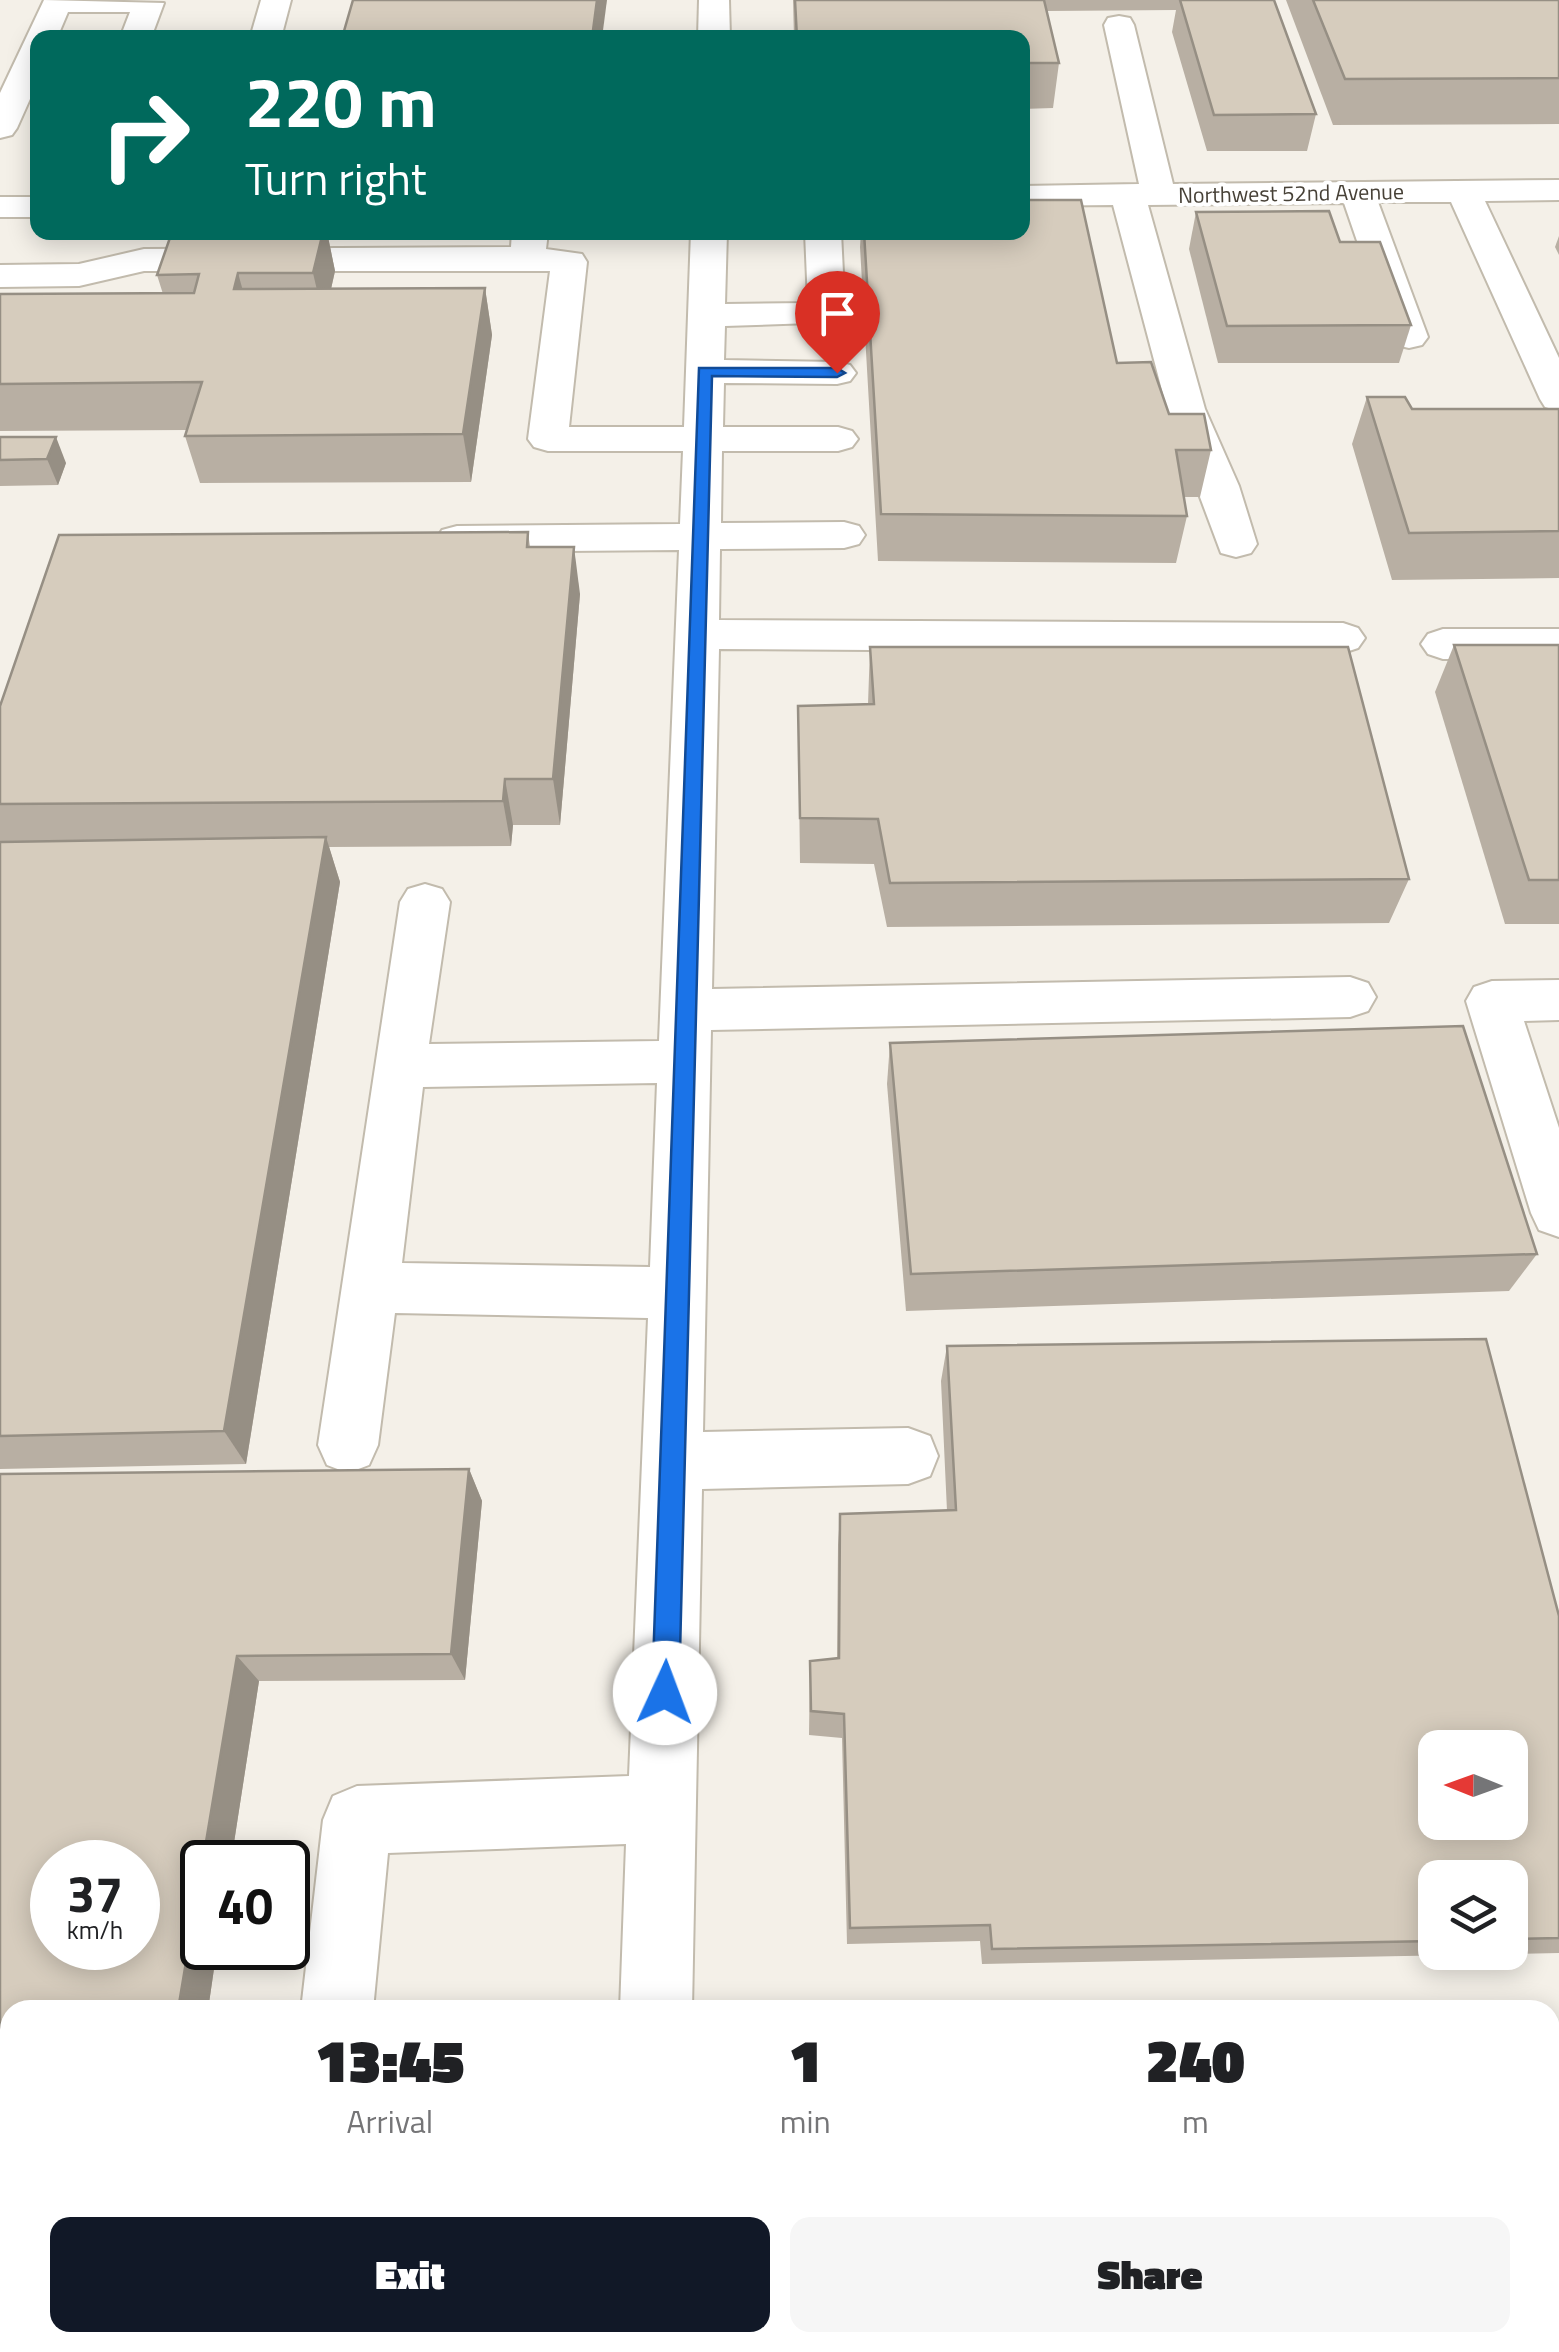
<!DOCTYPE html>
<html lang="en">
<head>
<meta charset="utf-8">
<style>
	:root { --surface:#fff; --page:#f6f6f6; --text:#202124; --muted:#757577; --accent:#111827 }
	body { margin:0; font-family:"Titillium Web",sans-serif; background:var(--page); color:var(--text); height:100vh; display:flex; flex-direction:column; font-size:38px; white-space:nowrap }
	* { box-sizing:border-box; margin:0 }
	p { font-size:32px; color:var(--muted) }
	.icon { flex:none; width:55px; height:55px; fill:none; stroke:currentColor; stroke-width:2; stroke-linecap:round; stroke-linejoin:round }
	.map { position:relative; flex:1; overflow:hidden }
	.drawer { position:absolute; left:0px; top:2000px; width:1560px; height:352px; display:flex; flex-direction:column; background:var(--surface); border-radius:30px 30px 0 0; box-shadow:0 5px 25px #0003 }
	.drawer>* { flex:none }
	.guide { position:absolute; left:30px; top:30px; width:1000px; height:210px; border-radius:20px; box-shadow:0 5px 25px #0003; background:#00695c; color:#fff; overflow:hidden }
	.needle { width:65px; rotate:271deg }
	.tools { position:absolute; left:1418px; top:1730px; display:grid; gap:20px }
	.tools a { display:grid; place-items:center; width:110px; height:110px; border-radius:20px; background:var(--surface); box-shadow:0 5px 25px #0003; font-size:50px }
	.speed { position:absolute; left:30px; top:1840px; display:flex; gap:20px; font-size:50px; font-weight:700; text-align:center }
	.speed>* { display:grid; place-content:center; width:130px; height:130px; border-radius:50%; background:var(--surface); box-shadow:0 5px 25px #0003; line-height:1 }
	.speed small { font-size:25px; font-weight:400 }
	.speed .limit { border:5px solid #111; border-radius:15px; background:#fff; color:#111 }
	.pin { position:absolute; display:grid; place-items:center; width:85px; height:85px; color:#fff; margin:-102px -42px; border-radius:50% 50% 50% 0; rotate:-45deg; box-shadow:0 0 10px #0007 }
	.pin .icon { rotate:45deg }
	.me { position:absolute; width:110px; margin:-55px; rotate:2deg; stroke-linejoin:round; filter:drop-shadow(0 0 8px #0008) }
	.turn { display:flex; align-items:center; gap:35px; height:210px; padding:0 50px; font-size:45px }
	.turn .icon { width:130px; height:130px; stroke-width:2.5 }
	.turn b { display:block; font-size:70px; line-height:85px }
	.eta { display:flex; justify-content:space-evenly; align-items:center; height:170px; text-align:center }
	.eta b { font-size:60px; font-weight:800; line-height:70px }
	.primary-button { display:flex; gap:20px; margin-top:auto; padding:20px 50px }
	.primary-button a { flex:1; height:115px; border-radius:20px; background:var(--accent); color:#fff; font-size:40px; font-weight:800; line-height:115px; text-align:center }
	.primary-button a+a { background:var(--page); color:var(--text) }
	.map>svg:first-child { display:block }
</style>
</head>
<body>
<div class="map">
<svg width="1559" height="2352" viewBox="0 0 1559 2352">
	<rect width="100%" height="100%" fill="#f4f0e8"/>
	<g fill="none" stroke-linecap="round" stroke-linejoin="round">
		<g stroke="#c2bbad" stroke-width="4">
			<g id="minor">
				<polygon points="44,0 164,3 151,38 120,38 130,12 68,12 57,38 38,38 38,81 17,128 12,135 0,138 0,93"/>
				<polygon points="261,0 291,0 281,38 250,38"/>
				<polygon points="699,0 729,0 730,38 698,38"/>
				<polygon points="1119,16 1130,18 1134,25 1173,184 1559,180 1559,200 1485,201 1559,358 1559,411 1545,407 1540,399 1451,202 1378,202 1428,337 1422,345 1409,348 1396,345 1390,337 1344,203 1148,205 1205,409 1239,486 1257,544 1251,553 1236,557 1221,553 1167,409 1113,205 1022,206 1022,186 1139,184 1104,25 1108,18"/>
				<rect x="0" y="197" width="38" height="20"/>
				<path d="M512,232H548L546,249L582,254L587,262L569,427H684L691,232H727L725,304L808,303L805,232H841L845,314L840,322L725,326L724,360L837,362L850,365L856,373L850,381L837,384L724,383L723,427H838L852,431L858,439L852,447L838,451H722L721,523L844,522L859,526L865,535L859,544L844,548L720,549L719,620L1343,623L1358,628L1365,638L1358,648L1343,653L719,649L712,989L1350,977L1368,983L1376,997L1368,1011L1350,1017L711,1030L703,1432L908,1428L930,1436L938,1456L930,1476L908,1484L702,1489L692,2010H620L626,1844L388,1853L373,2010H301L323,1820L333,1796L357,1786L629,1776L648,1318L395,1313L378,1445L369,1465L348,1473L327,1465L318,1445L400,902L408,889L425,884L442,889L450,902L429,1044L659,1041L679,550L457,552L442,548L436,539L442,530L457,526L680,524L683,451H548L534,447L528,439L550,271H144L79,286L0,287V265L79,264L144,249L511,247ZM657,1083L650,1267L402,1263L423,1087Z"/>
				<polygon points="1443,629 1559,629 1559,659 1443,659 1428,654 1421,644 1428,634"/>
				<polygon points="1559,980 1559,1020 1524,1021 1559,1128 1559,1237 1539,1230 1531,1213 1466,1001 1474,987 1492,981"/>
				<polygon points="262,2342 342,2342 341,2352 261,2352"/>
				<rect x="606" y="2342" width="80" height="10"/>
				<polygon points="1220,2342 1300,2342 1301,2352 1221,2352"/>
			</g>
		</g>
		<use href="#minor" fill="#fff" fill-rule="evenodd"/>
	</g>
	<g fill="#b8afa3" fill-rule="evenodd">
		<polygon points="793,0 1274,0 1316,114 1307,151 1207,151 1172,32 1176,10 1047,11 1059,63 1053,108 1022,109 1022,38 794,38"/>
		<polygon points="1286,0 1559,0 1559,124 1333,125"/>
		<polygon points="1196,212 1340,242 1411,325 1399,363 1218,363 1189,249"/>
		<polygon points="172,232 327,232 335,271 331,289 485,288 492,335 471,482 200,483 185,436 187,430 0,431 0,294 163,294 157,275"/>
		<polygon points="861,232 1022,232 1117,363 1169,414 1211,450 1200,497 1184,497 1187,516 1176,563 878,561 860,247"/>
		<polygon points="1559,236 1559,255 1555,247"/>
		<polygon points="1367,397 1412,409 1559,409 1559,578 1392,580 1352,444"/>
		<polygon points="0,437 66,463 58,485 0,486"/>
		<polygon points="528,532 530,547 580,594 560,825 513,825 511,846 329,847 340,882 246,1464 0,1469 0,706"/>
		<polygon points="1454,645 1559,645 1559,924 1505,924 1435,692"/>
		<polygon points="870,647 1409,879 1389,923 887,927 874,864 800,863 798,706 868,704"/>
		<polygon points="890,1043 1537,1254 1509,1291 906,1311 887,1084"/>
		<path d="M947,1346L1559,1616V1953L982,1964L980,1941L847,1944L842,1738L809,1735L810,1661L837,1658L838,1545L840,1514L947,1511L941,1381ZM1435,1878H1510V1952H1435Z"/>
		<polygon points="469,1469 482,1501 465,1680 259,1681 231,1862 202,1862 202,1948 217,1948 208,2010 10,2010 10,2222 0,2222 0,1474"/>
	</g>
	<g fill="#968f84">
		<polygon points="597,0 607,0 602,38 592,38"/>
		<polygon points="323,232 327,232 335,271 324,320 313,273"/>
		<polygon points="238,273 251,320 234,289"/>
		<polygon points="485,288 492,335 471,482 463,434"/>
		<polygon points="56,437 66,463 58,485 47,459"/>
		<polygon points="574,547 580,594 560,825 553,779"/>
		<polygon points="505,779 513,825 511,846 503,801"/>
		<polygon points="326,837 340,882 246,1464 224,1431"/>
		<polygon points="469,1469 482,1501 465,1680 451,1654"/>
		<polygon points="237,1656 259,1681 231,1862 202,1862 202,1948 217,1948 208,2010 178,2010"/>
	</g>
	<g fill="#d6ccbd" stroke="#968f84" stroke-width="2.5" fill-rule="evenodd">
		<polygon points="353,0 597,0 592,38 342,38"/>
		<polygon points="795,0 1044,0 1059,63 1022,63 1022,38 797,38"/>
		<polygon points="1180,0 1274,0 1316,114 1214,115"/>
		<polygon points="1313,0 1559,0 1559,78 1345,79"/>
		<polygon points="1022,200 1081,200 1117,363 1151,362 1169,414 1204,414 1211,450 1176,450 1187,516 881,514 864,232 1022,232"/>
		<polygon points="1329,211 1340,242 1380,242 1411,325 1227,326 1196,212"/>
		<polygon points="172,232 323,232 313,273 238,273 234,289 485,288 463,434 185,436 202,382 0,384 0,294 194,293 199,274 157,275"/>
		<polygon points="1367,397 1405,397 1412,409 1559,409 1559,531 1409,533"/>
		<polygon points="0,437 56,437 47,459 0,460"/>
		<polygon points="528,532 527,547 574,547 553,779 505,779 503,801 0,804 0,706 59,535"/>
		<polygon points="1454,645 1559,645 1559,880 1529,880"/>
		<polygon points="870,647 1348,647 1409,879 890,883 878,819 800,818 798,706 874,704"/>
		<polygon points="326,837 224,1431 0,1436 0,842"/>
		<polygon points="1463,1026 1537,1254 911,1274 890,1043"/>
		<path d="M1486,1339L1559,1616V1938L1510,1939V1878H1435V1941L992,1949L990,1925L850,1928L844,1714L811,1711L810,1661L839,1658L840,1514L956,1510L947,1346ZM1435,1748H1510V1822H1435Z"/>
		<path d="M469,1469L451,1654L237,1656L178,2010H10V2219H0V1474ZM52,1862H138V1948H52Z"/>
	</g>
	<polygon fill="#1a73e8" stroke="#114b97" stroke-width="2.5" points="699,368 837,368 845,373 837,377 712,376 679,1693 675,1703 665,1707 656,1703 652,1693"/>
	<g text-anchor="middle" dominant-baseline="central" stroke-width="8" stroke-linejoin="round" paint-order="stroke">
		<g font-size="22" fill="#474137" stroke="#fff">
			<text transform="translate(1291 193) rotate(-1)">Northwest 52nd Avenue</text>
		</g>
	</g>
</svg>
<div class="tools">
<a><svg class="needle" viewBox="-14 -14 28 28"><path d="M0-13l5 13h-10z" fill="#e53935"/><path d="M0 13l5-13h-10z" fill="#757577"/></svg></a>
<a><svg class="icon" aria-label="layers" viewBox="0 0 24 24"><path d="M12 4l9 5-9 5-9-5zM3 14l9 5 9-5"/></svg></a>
</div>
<div class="speed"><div>37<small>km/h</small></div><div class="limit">40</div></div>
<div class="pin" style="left:837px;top:373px;background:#d93025"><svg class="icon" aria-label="arrive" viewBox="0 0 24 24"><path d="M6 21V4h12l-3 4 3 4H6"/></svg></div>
<svg class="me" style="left:665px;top:1693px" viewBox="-20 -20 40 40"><circle r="19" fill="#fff"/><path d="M0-13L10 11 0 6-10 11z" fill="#1a73e8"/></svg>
<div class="guide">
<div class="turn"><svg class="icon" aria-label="right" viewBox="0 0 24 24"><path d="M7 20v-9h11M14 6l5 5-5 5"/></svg><div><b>220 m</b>Turn right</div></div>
</div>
<section class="drawer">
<div class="eta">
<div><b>13:45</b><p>Arrival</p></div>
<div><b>1</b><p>min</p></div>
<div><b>240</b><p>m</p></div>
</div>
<div class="primary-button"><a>Exit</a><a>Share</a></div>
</section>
</div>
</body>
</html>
